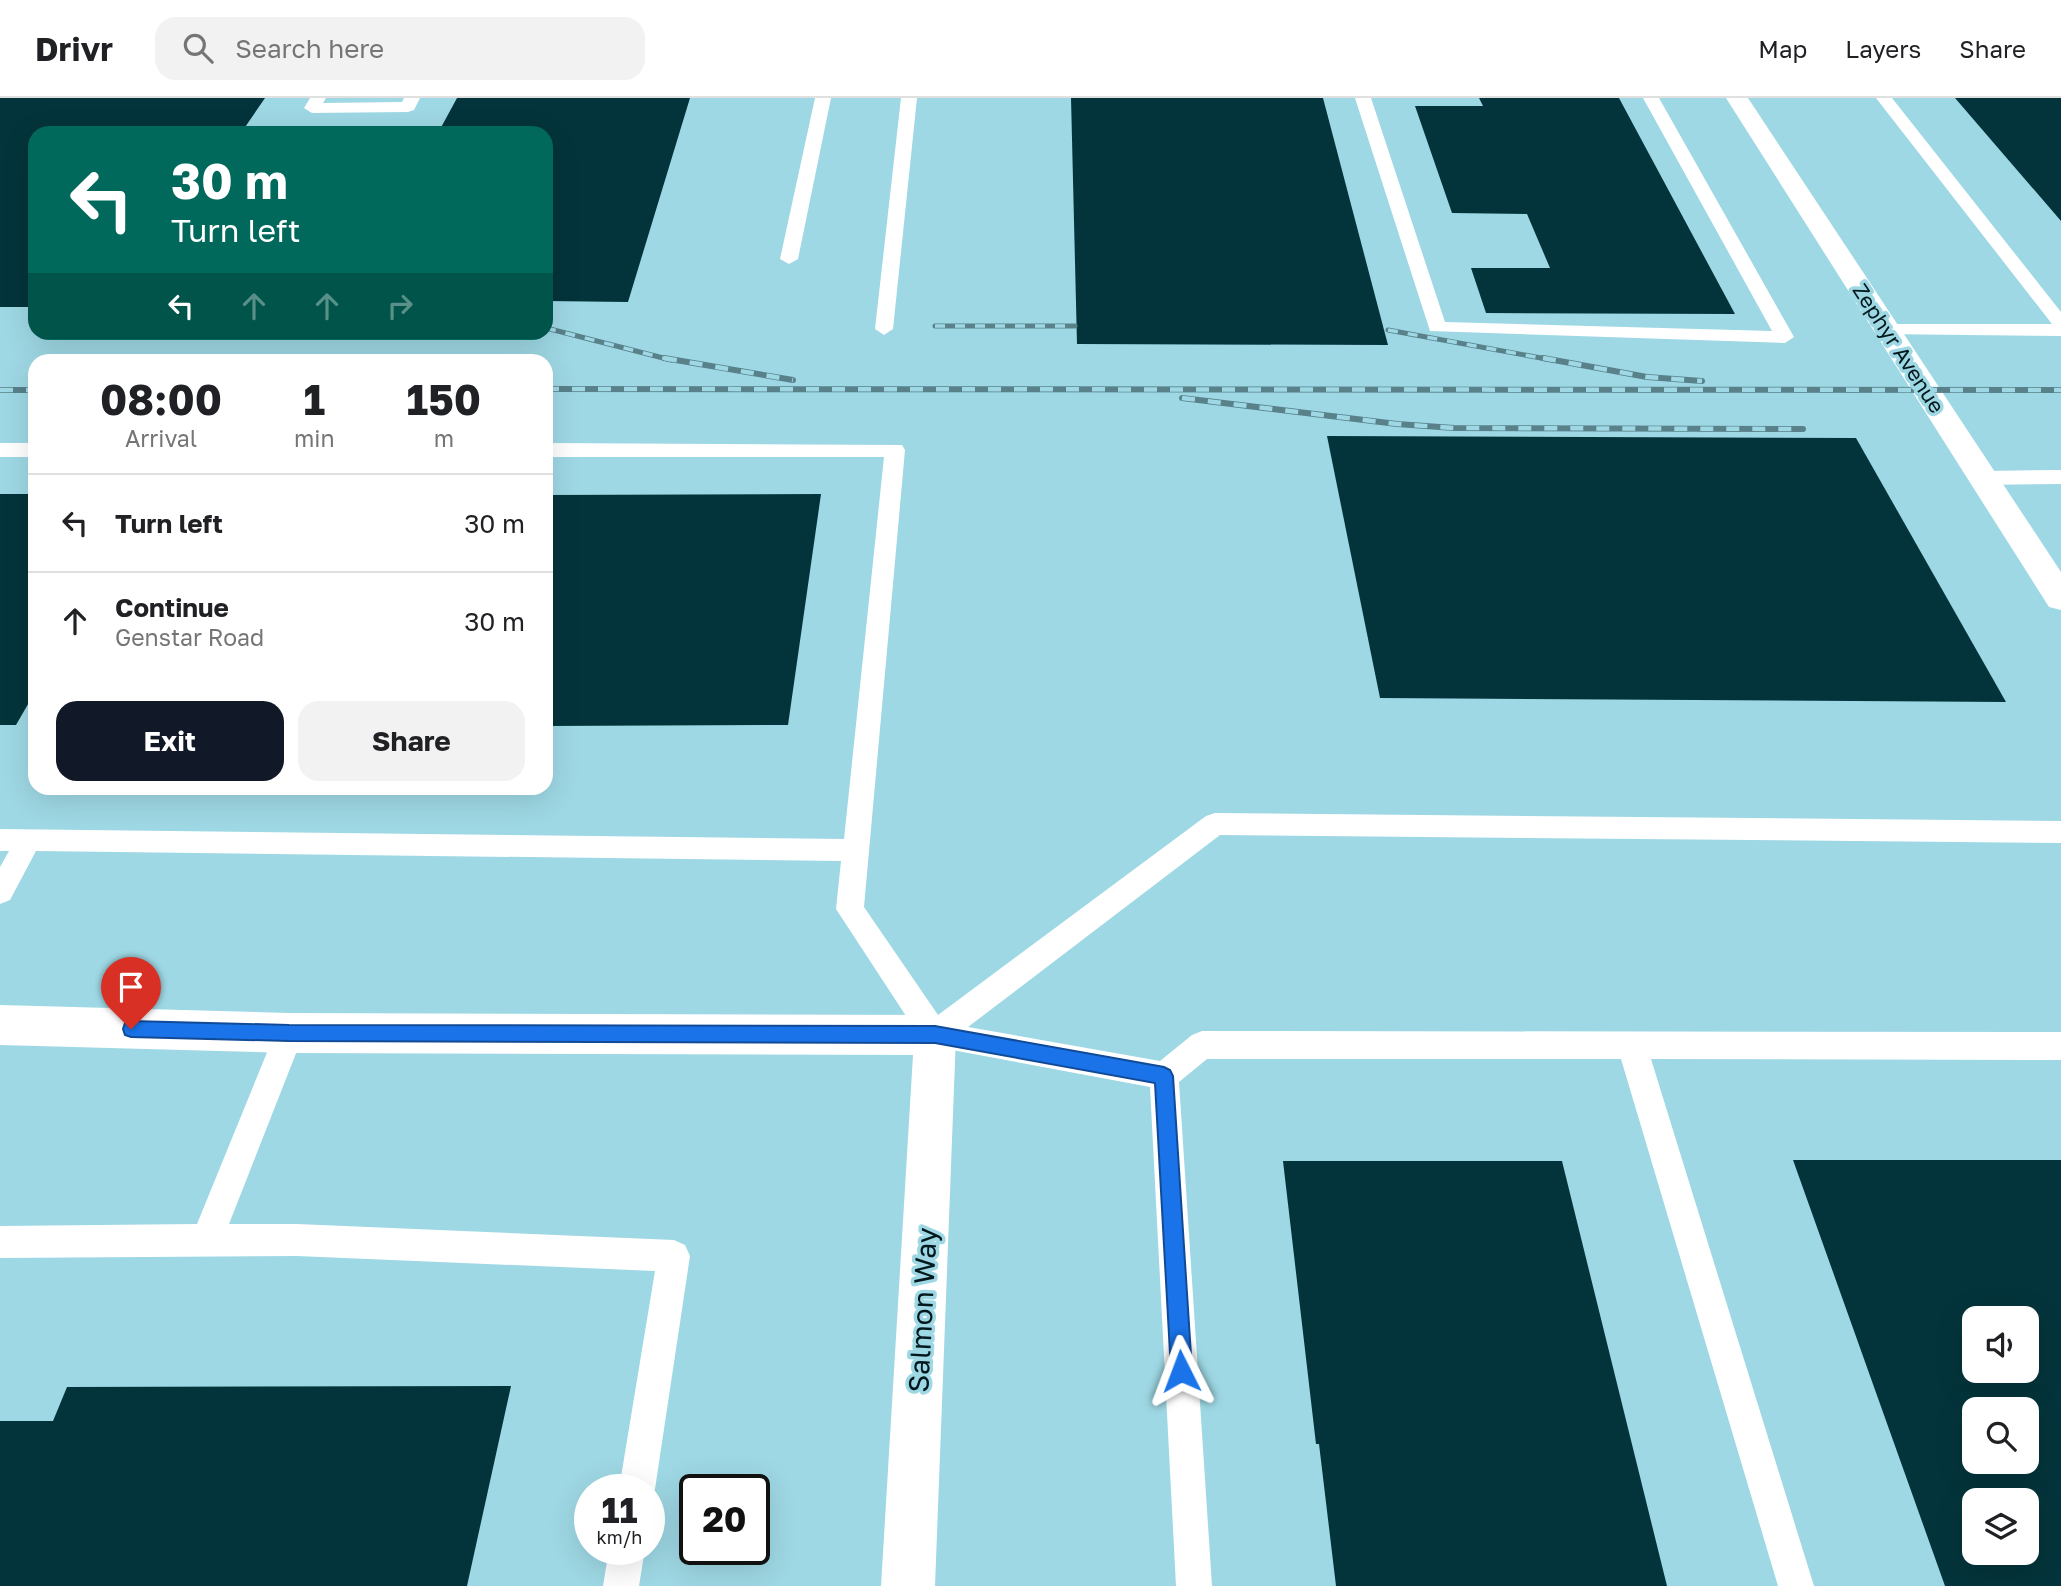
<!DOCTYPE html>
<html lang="en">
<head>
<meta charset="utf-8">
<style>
	:root { --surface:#fff; --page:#f2f2f2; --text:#202124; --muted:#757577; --line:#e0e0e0; --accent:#111827 }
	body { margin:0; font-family:"Golos Text",sans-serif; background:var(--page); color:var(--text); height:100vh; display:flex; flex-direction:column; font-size:26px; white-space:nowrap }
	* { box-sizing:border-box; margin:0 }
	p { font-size:23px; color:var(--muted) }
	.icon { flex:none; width:38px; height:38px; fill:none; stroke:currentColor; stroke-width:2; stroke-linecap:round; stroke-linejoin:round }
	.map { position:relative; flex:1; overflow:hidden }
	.sheet { position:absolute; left:28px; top:256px; width:525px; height:441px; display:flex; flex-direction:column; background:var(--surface); border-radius:21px; box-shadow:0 7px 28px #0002 }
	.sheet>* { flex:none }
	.top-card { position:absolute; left:28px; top:28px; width:525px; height:214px; border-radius:21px; box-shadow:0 7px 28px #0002; background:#00695c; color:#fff; overflow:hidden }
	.controls { position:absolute; left:1962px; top:1208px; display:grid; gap:14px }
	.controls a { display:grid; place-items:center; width:77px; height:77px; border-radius:14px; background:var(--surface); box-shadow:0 7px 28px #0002; font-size:35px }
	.speed { position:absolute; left:574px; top:1376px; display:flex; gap:14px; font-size:35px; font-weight:700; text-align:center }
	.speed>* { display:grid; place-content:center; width:91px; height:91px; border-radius:50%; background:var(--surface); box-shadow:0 7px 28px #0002; line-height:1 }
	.speed small { font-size:18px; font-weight:400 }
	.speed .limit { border:4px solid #111; border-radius:10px; background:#fff; color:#111 }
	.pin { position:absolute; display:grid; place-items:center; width:60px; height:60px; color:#fff; margin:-72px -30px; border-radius:50% 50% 50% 0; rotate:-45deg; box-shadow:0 0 7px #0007 }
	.pin .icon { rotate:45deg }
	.me { position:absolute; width:77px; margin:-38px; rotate:357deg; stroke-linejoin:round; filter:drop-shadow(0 0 5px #0008) }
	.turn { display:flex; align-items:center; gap:24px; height:147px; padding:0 28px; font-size:32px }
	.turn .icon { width:91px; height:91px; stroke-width:2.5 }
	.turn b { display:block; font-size:49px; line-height:60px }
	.lanes { display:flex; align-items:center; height:66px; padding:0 28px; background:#0003; justify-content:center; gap:35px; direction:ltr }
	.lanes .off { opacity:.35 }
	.eta { display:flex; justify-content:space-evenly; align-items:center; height:119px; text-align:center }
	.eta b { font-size:42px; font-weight:700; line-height:49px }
	.cta { display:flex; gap:14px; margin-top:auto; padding:14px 28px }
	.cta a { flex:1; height:80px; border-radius:21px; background:var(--accent); color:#fff; font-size:28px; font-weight:700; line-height:80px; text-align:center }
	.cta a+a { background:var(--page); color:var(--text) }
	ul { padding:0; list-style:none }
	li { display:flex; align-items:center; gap:21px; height:98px; padding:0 28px; border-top:2px solid var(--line) }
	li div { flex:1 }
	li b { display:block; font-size:26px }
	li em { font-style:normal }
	header { display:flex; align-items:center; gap:42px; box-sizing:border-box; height:98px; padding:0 35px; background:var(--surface); border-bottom:2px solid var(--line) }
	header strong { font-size:33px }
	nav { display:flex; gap:38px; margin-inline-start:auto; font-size:24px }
	.search { width:490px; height:63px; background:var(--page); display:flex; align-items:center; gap:18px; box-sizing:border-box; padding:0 24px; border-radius:21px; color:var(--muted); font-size:26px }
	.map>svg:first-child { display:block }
</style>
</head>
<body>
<header>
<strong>Drivr</strong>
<div class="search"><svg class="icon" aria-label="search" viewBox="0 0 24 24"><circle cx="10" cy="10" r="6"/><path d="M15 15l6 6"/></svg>Search here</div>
<nav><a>Map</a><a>Layers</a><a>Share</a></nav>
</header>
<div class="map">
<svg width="2061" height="1488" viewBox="0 0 2061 1488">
	<rect width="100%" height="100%" fill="#9ed8e4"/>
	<g fill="#04343b" fill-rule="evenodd">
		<polygon points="0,0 265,0 241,35 35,35 35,209 0,209"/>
		<polygon points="457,0 690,0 628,204 546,203 546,35 438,35"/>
		<polygon points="1071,0 1323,0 1388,247 1077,246"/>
		<polygon points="1479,0 1619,0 1735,216 1486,215 1471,170 1550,170 1527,116 1452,115 1415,8 1483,8"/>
		<polygon points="1955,0 2061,0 2061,123"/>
		<polygon points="1327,338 1856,340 2006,604 1380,600"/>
		<polygon points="0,396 35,396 35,594 16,627 0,627"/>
		<polygon points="821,396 788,627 546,628 546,397"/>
		<path d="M1793,1062H2061V1488H1945ZM1974,1220H2026V1272H1974ZM1974,1311H2026V1363H1974ZM1974,1402H2026V1454H1974Z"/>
		<polygon points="1283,1063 1562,1063 1667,1488 1336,1488 1319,1346 1316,1346"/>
		<polygon points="511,1288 467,1488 0,1488 0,1323 53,1323 67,1289"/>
	</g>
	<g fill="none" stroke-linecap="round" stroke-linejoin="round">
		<g fill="#fff" fill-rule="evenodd">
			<polygon points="310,0 326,0 323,5 402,4 404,0 420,0 414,12 408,14 312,15 304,10"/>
			<polygon points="815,0 831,0 798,161 789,166 780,161"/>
			<polygon points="901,0 917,0 893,231 884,237 875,231"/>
			<polygon points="1355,0 1371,0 1445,224 1772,233 1643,0 1659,0 1794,239 1785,245 1430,233"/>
			<polygon points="1876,0 1892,0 2061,214 2061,238 1880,236 1878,232 1880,228 1887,226 2052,226"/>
			<rect x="0" y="345" width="35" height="14"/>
			<polygon points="546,345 902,347 905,352 864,809 938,917 1206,718 1215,715 2061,723 2061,745 1220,737 968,929 1160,963 1192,937 1202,933 2061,934 2061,962 1651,961 1814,1488 1778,1488 1621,961 1207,961 1179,984 1212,1488 1176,1488 1150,989 925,947 836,811 841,763 36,753 10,802 0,806 0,769 9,753 0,753 0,731 844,741 884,359 546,359"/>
			<polygon points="2061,372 2061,386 1983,387 1976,385 1972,380 1976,375 1983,373"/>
			<polygon points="289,922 299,925 304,935 229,1126 297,1126 674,1142 685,1147 690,1158 655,1391 650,1404 649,1391 619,1391 655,1173 297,1158 0,1160 0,1128 197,1126 279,925"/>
			<polygon points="609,1451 645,1451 639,1488 603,1488"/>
		</g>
		<g fill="#fff" fill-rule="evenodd">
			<polygon points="1726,0 1748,0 2061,474 2061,512 2049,509"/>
			<polygon points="0,907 289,915 935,917 950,923 956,937 935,1488 881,1488 913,957 289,955 0,947"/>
		</g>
		<g stroke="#58818a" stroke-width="5">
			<g id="rail-far1">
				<polyline points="935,228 1075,228"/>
				<polyline points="546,230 671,262"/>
				<polyline points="1388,232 1552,262"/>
			</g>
		</g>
		<g stroke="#58818a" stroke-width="6">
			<g id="rail">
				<polyline points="664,260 793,282"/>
				<polyline points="1543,260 1647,279 1702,283"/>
				<polyline points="546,291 2061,292"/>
				<polyline points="0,292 35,292"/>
				<polyline points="1182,300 1397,326 1454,330 1803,331"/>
			</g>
		</g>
		<use href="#rail-far1" stroke="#9ed8e4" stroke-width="3.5" stroke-dasharray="10" stroke-linecap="butt"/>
		<use href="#rail" stroke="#9ed8e4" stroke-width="4.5" stroke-dasharray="13" stroke-linecap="butt"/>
	</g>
	<polygon fill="#1a73e8" stroke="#114b97" stroke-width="2" points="131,923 289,927 935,928 1164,969 1170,972 1173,978 1192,1273 1189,1280 1181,1283 1174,1280 1171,1273 1155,985 935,945 289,943 131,939 125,937 123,931 125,925"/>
	<g text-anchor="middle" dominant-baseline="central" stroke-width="7" stroke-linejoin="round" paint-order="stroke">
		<g font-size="21" fill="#02181d" stroke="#9ed8e4">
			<text transform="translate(1899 250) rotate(57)">Zephyr Avenue</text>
		</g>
		<g font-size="28" fill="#02181d" stroke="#9ed8e4">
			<text transform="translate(922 1212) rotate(-87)">Salmon Way</text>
		</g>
	</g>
</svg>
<div class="controls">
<a><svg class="icon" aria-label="sound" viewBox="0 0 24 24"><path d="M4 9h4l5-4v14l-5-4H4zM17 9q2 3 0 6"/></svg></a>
<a><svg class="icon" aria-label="search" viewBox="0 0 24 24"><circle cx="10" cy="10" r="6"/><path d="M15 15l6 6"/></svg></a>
<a><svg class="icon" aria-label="layers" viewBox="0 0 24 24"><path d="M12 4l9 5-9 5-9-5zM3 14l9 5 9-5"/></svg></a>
</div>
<div class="speed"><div>11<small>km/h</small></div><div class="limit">20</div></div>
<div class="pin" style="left:131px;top:931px;background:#d93025"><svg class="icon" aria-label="arrive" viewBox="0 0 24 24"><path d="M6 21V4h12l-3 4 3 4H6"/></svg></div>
<svg class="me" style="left:1181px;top:1273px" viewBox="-20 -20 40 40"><path d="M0-17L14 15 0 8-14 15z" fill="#1a73e8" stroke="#fff" stroke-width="4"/></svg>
<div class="top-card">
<div class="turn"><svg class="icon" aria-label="left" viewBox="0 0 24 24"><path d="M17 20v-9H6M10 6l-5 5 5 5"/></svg><div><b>30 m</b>Turn left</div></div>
<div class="lanes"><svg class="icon" aria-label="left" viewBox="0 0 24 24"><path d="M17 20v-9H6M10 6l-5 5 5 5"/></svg><svg class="icon off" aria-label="ahead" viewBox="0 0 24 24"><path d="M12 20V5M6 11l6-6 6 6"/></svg><svg class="icon off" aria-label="ahead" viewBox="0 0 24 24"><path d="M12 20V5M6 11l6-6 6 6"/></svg><svg class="icon off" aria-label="right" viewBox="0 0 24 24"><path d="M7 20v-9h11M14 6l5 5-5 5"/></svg></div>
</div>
<section class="sheet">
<div class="eta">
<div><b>08:00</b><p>Arrival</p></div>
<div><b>1</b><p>min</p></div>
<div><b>150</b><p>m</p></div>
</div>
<ul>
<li><svg class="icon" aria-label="left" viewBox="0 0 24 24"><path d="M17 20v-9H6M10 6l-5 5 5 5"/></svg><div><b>Turn left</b></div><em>30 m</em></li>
<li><svg class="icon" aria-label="ahead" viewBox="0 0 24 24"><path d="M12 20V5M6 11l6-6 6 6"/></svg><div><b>Continue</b><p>Genstar Road</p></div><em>30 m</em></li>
</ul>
<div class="cta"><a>Exit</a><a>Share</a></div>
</section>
</div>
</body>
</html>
